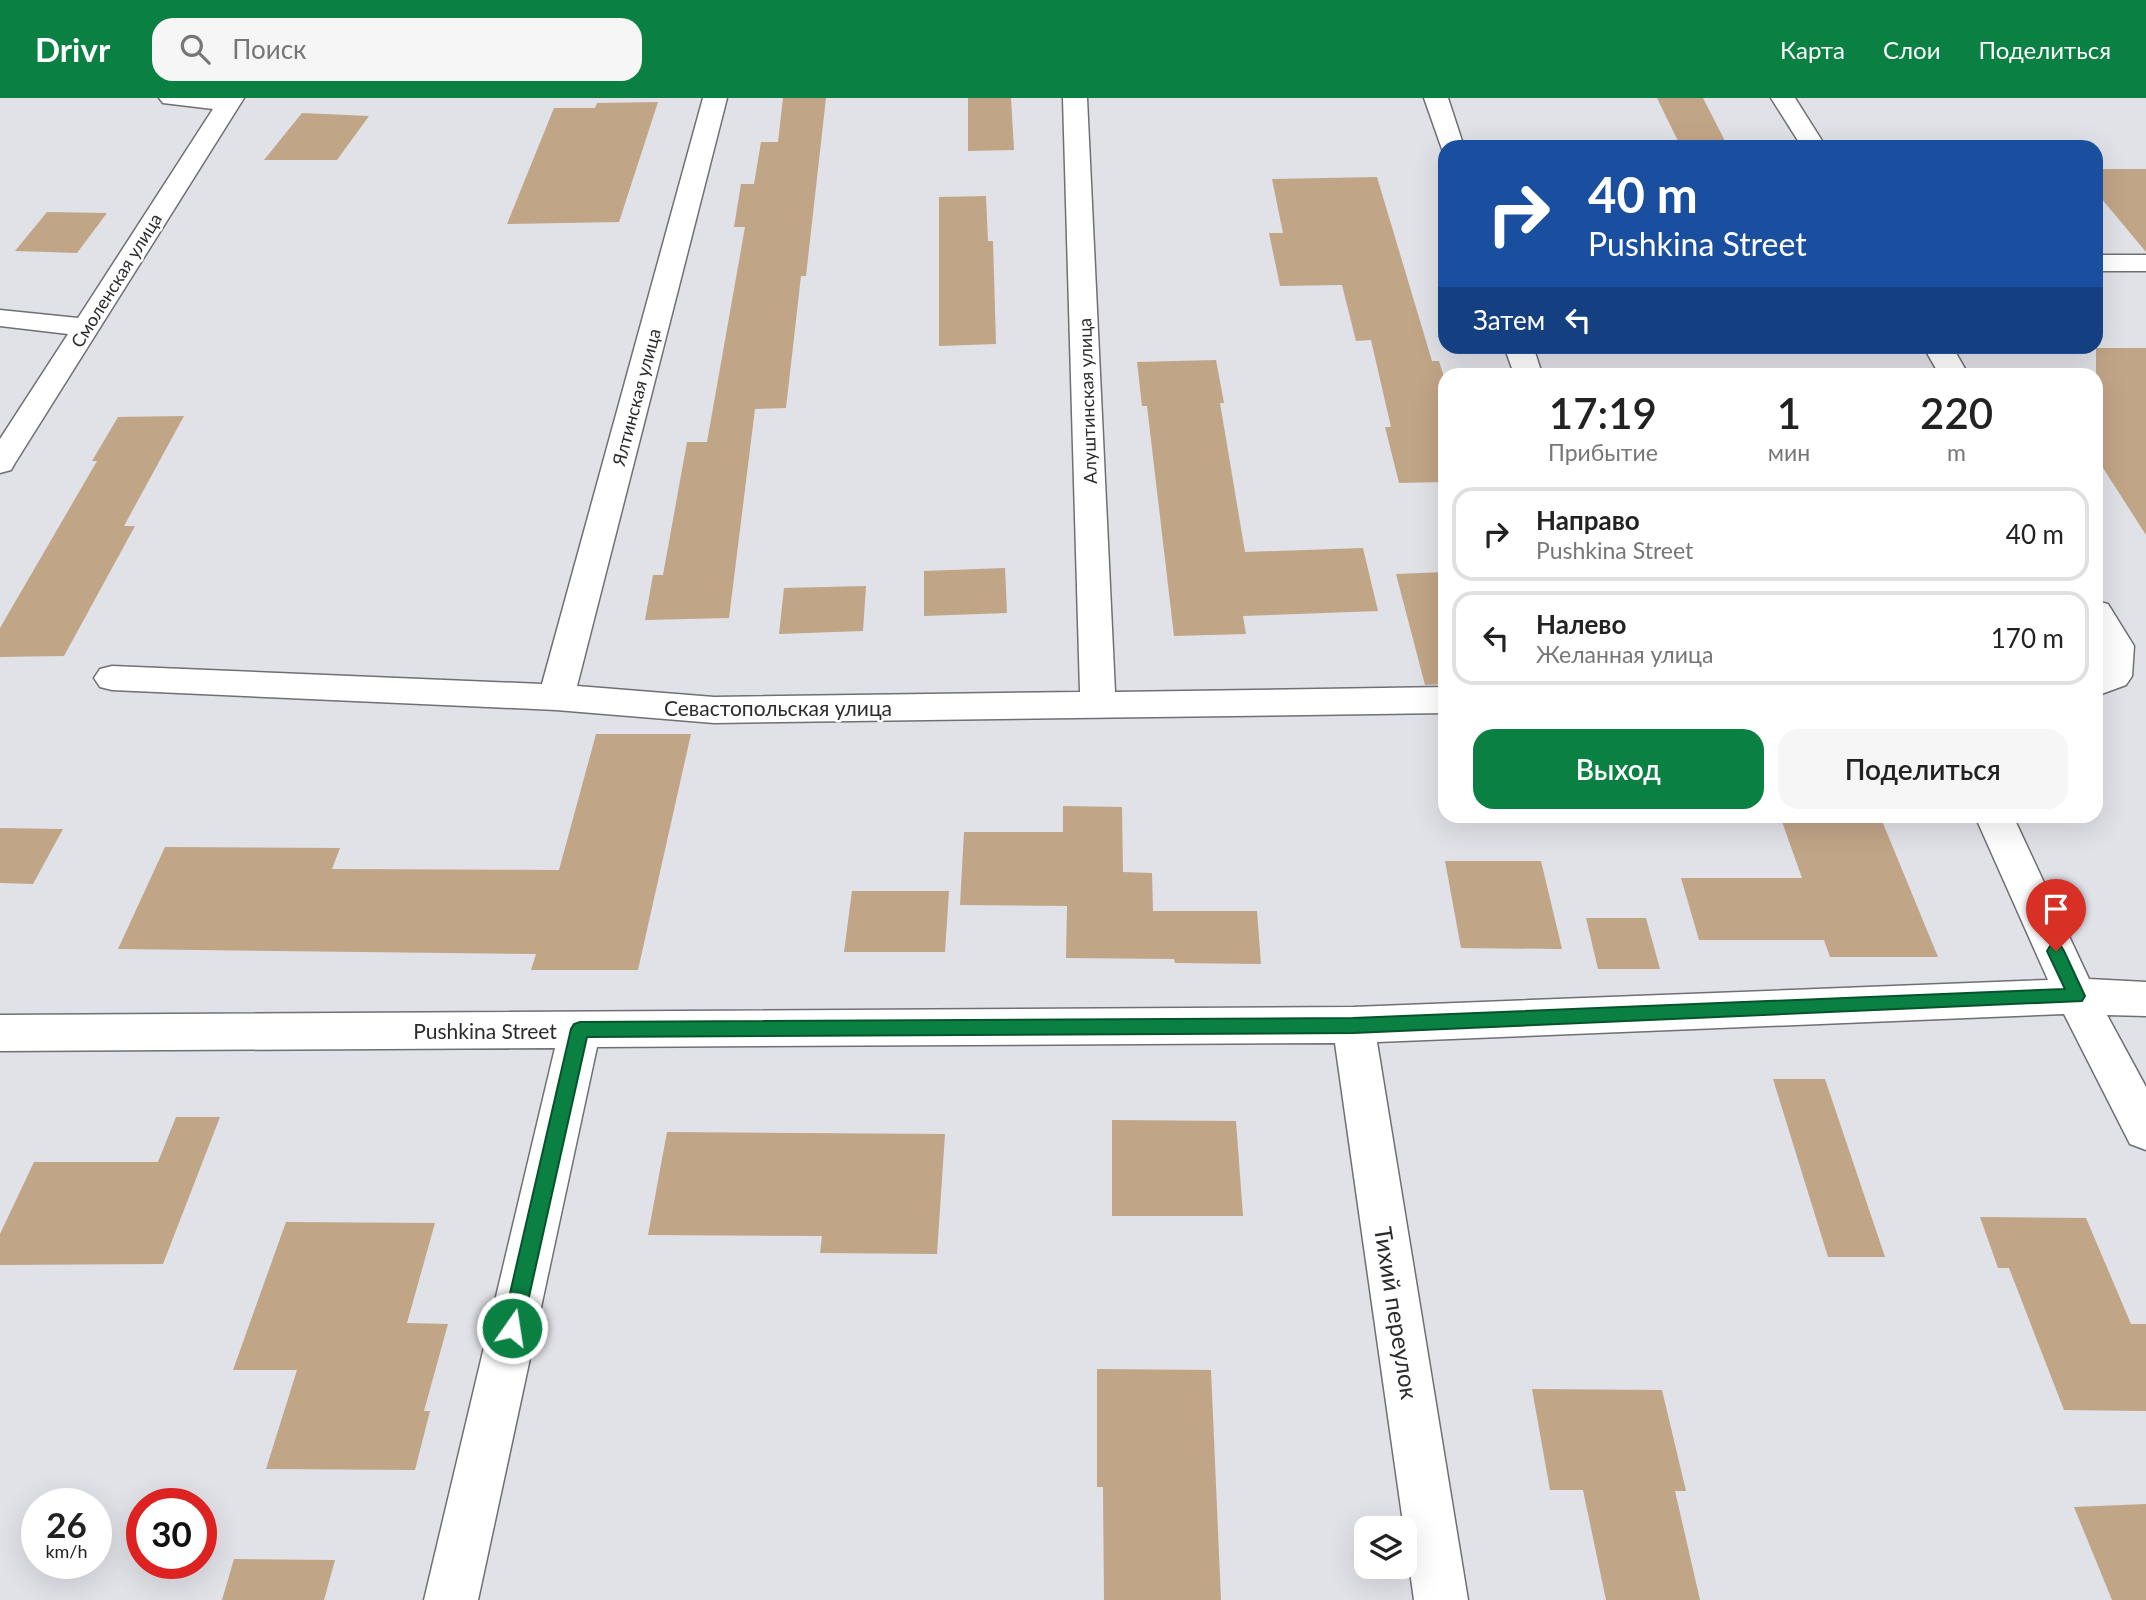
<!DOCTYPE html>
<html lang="ru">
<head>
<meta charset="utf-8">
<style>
	:root { --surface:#fff; --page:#f6f6f6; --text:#222; --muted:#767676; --line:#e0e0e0; --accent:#0b8043 }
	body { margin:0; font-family:Lato,sans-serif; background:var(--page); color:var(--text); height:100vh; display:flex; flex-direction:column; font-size:26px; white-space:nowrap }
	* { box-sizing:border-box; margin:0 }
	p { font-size:23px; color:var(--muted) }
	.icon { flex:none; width:38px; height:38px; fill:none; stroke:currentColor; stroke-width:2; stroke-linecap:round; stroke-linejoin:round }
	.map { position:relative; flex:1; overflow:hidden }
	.side { position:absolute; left:1438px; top:270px; width:665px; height:455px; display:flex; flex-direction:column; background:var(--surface); border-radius:21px; box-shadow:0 7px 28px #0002 }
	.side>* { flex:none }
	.top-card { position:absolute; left:1438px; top:42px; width:665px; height:214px; border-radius:21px; box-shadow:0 7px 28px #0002; background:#1a4fa0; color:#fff; overflow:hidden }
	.fabs { position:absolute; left:1354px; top:1418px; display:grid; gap:14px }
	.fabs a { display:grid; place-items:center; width:63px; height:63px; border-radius:14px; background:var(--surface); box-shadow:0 7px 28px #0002; font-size:35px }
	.speed { position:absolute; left:21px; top:1390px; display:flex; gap:14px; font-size:35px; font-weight:700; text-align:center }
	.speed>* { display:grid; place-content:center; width:91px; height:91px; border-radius:50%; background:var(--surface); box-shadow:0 7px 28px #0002; line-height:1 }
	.speed small { font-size:18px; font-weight:400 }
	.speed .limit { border:10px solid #d22; background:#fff; color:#111 }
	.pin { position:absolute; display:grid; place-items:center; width:60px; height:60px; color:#fff; margin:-72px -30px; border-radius:50% 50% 50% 0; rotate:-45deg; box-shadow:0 0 7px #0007 }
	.pin .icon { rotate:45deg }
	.me { position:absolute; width:77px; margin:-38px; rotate:13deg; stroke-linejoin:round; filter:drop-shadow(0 0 5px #0008) }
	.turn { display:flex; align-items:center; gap:24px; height:147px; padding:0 35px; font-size:32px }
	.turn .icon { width:91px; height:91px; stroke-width:2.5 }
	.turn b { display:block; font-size:49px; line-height:60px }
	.then { display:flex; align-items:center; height:66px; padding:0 35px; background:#0003; gap:14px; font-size:26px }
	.eta { display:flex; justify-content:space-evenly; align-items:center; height:119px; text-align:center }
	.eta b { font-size:42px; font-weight:600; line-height:49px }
	.button { display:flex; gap:14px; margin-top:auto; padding:14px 35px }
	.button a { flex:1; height:80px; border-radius:21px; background:var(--accent); color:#fff; font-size:28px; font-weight:600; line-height:80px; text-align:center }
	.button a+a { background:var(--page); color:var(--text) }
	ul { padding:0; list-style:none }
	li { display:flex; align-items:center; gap:21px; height:94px; margin:0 14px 10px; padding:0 21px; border:4px solid var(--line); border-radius:21px }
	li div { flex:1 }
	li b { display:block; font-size:26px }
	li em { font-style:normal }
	header { display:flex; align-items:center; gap:42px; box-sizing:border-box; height:98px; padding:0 35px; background:var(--accent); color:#fff }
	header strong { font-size:33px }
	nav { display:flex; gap:38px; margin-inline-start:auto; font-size:24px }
	.search { width:490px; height:63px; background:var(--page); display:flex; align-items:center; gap:18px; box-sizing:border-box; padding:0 24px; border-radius:21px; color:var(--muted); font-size:26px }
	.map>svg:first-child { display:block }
</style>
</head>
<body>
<header>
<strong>Drivr</strong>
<div class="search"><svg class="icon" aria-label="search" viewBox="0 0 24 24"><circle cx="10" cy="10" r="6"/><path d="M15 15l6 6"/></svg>Поиск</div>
<nav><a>Карта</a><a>Слои</a><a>Поделиться</a></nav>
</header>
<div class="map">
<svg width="2146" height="1502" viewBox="0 0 2146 1502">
	<rect width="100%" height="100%" fill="#e1e1e8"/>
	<g fill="#c1a587">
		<polygon points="783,0 826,0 806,178 801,178 786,310 755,311 729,520 645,522 653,477 663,477 687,344 707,344 745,129 734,129 741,86 754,86 761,44 778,44"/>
		<polygon points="968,0 1011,0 1014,52 968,53"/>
		<polygon points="1657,0 1703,0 1725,43 1678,43"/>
		<polygon points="658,4 619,124 507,126 554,10 595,10 597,5"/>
		<polygon points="302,15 369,18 337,62 264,62"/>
		<polygon points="2096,71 2146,71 2146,154 2096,94"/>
		<polygon points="1377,79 1432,263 1439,263 1446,285 1446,384 1399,385 1385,329 1391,329 1371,242 1356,243 1342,187 1280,188 1269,135 1283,135 1272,81"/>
		<polygon points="986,98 988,143 993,143 996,246 939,248 939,99"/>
		<polygon points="47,114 107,115 77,155 15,153"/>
		<polygon points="2096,250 2146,250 2146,437 2096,359"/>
		<polygon points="1216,262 1224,305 1220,305 1245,454 1363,450 1378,513 1243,518 1246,536 1174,538 1147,308 1142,308 1137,264"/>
		<polygon points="184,318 124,428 135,428 64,558 0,559 0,530 97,363 92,363 118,319"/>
		<polygon points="1005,470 1007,515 924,518 924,473"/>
		<polygon points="1446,474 1446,586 1425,587 1396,476"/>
		<polygon points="866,488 863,533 779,536 784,490"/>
		<polygon points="596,636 691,636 638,872 531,872 536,856 118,851 165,749 340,750 332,771 559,772"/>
		<polygon points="1063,708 1122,709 1123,774 1152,775 1153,813 1257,813 1261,866 1175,865 1174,861 1066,860 1067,808 960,807 964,734 1063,734"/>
		<polygon points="1780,718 1880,718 1938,859 1830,859 1824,842 1699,842 1681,780 1802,780"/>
		<polygon points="0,730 63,731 33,786 0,785"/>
		<polygon points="1445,763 1541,763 1562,851 1461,850"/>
		<polygon points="852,793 949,793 945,854 844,854"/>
		<polygon points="1586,820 1646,820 1660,871 1598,871"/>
		<polygon points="1773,981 1825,981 1885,1159 1828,1159"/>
		<polygon points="176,1019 220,1019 163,1166 0,1167 0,1136 34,1064 158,1064"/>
		<polygon points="1112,1022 1236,1023 1243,1118 1112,1118"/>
		<polygon points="667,1034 945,1036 937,1156 820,1155 822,1138 648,1137"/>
		<polygon points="1980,1119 2086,1120 2131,1226 2146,1226 2146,1313 2064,1312 2009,1170 1998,1170"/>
		<polygon points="286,1124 435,1125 407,1225 448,1226 424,1313 430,1313 415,1372 266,1371 297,1272 233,1272"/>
		<polygon points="1097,1271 1211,1272 1221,1502 1104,1502 1103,1389 1097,1389"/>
		<polygon points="1532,1291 1662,1292 1686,1393 1675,1393 1700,1502 1606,1502 1583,1392 1550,1392"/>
		<polygon points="2146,1406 2146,1502 2112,1502 2074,1409"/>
		<polygon points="234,1461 335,1462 324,1502 222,1502"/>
	</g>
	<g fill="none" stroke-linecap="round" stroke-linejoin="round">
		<g stroke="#6f6f75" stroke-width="3">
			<g id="minor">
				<polygon points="159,0 244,0 15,365 11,372 0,375 0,341 68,236 0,228 0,212 78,220 213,11 163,5"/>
				<polygon points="703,0 727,0 577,588 714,599 1080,594 1063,0 1087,0 1115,594 1446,589 1446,615 714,625 556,612 112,592 100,589 94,580 100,571 112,568 542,586"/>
				<polygon points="1424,0 1448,0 1464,49 1446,49 1446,55 1443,54"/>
				<polygon points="1771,0 1795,0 1826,49 1802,49"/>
				<rect x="2096" y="157" width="50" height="16"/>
				<polygon points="1504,248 1533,248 1542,276 1514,276"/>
				<polygon points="1923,248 1952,248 1968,276 1939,276"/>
				<polygon points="2096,503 2108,506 2134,548 2132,578 2126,587 2096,598 2100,548 2096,543"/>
				<polygon points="1975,718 2013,718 2089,881 2146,884 2146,918 2107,917 2146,989 2146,1052 2130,1046 2064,916 1377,944 1468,1502 1414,1502 1335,945 597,949 478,1502 424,1502 555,950 0,953 0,917 1353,909 2048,882"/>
			</g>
		</g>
		<use href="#minor" fill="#fff" fill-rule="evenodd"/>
	</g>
	<polygon fill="#0b8043" stroke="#07532c" stroke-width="2" points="2056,846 2061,848 2064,853 2085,898 2082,903 1353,935 587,939 522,1230 519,1237 512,1240 505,1237 502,1230 571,931 574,926 580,924 1353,920 2065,891 2047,853 2050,848"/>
	<g text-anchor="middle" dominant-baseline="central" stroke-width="5" stroke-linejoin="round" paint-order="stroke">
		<g font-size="18" fill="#2c2c2e" stroke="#fff">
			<text transform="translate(116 182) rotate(-58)">Смоленская улица</text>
			<text transform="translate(636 299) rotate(-75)">Ялтинская улица</text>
			<text transform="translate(1087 303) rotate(-92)">Алуштинская улица</text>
		</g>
		<g font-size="21" fill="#2c2c2e" stroke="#fff">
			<text x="778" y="609">Севастопольская улица</text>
			<text x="485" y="932">Pushkina Street</text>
		</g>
		<g font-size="24" fill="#2c2c2e" stroke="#fff">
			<text transform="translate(1397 1215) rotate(81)">Тихий переулок</text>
		</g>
	</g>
</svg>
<div class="fabs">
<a><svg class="icon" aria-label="layers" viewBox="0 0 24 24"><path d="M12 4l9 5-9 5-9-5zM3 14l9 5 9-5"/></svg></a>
</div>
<div class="speed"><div>26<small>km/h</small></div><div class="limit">30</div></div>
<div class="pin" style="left:2056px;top:853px;background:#d93025"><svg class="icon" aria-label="arrive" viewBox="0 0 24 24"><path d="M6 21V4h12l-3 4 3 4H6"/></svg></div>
<svg class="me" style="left:512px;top:1230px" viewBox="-20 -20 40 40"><circle r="17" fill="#0b8043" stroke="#fff" stroke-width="3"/><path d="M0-11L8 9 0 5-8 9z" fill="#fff"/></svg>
<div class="top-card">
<div class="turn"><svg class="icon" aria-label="right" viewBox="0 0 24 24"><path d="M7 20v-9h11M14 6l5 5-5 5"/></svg><div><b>40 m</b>Pushkina Street</div></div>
<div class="then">Затем<svg class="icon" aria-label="left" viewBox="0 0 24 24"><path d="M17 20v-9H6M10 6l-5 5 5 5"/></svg></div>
</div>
<section class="side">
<div class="eta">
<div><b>17:19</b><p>Прибытие</p></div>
<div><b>1</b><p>мин</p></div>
<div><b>220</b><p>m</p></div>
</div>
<ul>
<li><svg class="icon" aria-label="right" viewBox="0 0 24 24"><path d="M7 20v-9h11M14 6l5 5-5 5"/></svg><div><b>Направо</b><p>Pushkina Street</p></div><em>40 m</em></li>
<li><svg class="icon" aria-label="left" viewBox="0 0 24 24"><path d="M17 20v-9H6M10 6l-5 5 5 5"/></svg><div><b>Налево</b><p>Желанная улица</p></div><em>170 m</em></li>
</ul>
<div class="button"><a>Выход</a><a>Поделиться</a></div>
</section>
</div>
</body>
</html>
